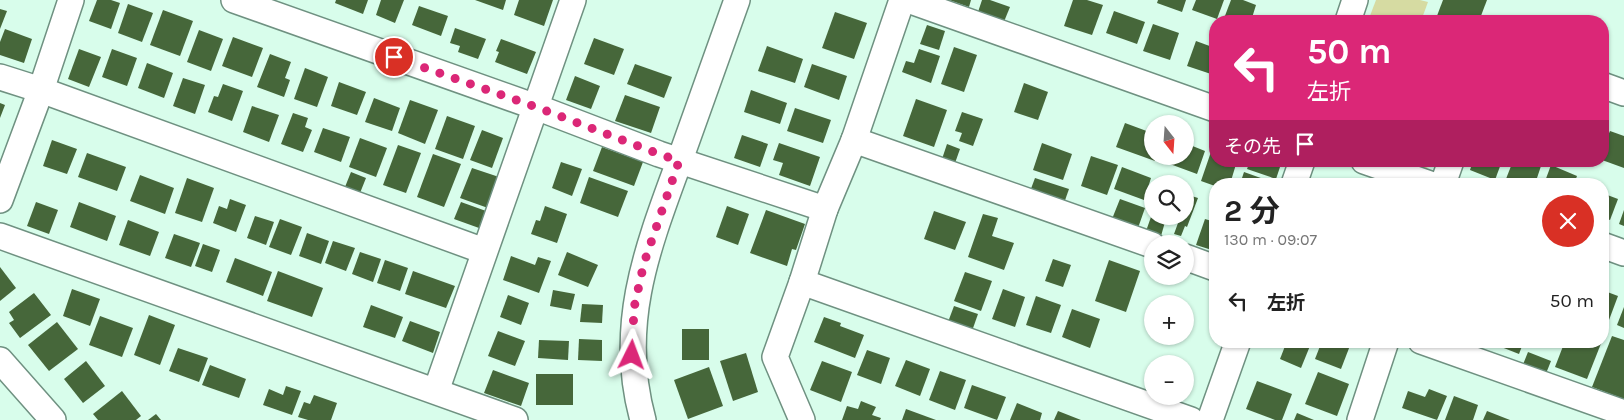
<!DOCTYPE html>
<html lang="ja">
<head>
<meta charset="utf-8">
<style>
	:root { --surface:#fff; --page:#f2f2f2; --text:#222; --muted:#767676 }
	body { margin:0; font-family:Karla,"Noto Sans JP",sans-serif; background:var(--page); color:var(--text); height:100vh; display:flex; flex-direction:column; font-size:19px; white-space:nowrap }
	* { box-sizing:border-box; margin:0 }
	p { font-size:16px; color:var(--muted) }
	.icon { flex:none; width:28px; height:28px; fill:none; stroke:currentColor; stroke-width:2; stroke-linecap:round; stroke-linejoin:round }
	.map { position:relative; flex:1; overflow:hidden }
	.panel { position:absolute; left:1209px; top:178px; width:400px; height:170px; display:flex; flex-direction:column; background:var(--surface); border-radius:20px; box-shadow:0 1px 4px #0004 }
	.panel>* { flex:none }
	.banner { position:absolute; left:1209px; top:15px; width:400px; height:152px; border-radius:20px; box-shadow:0 1px 4px #0004; background:#db2777; color:#fff; overflow:hidden }
	.needle { width:32px; rotate:163deg }
	.buttons { position:absolute; left:1144px; top:115px; display:grid; gap:10px }
	.buttons a { display:grid; place-items:center; width:50px; height:50px; border-radius:50%; background:var(--surface); box-shadow:0 1px 4px #0004; font-size:25px }
	.pin { position:absolute; display:grid; place-items:center; width:42px; height:42px; color:#fff; margin:-21px; border:2px solid #fff; border-radius:50%; box-shadow:0 1px 5px #0007 }
	.me { position:absolute; width:55px; margin:-28px; rotate:3deg; stroke-linejoin:round; filter:drop-shadow(0 0 4px #0008) }
	.turn { display:flex; align-items:center; gap:18px; height:105px; padding:0 15px; font-size:22px }
	.turn .icon { width:65px; height:65px; stroke-width:2.5 }
	.turn b { display:block; font-size:35px; line-height:42px }
	.then { display:flex; align-items:center; height:48px; padding:0 15px; background:#0003; gap:10px; font-size:19px }
	.round { display:grid; place-items:center; flex:none; width:52px; height:52px; border-radius:26px; background:var(--page) }
	.overview { display:flex; align-items:center; justify-content:space-between; height:85px; padding:0 15px }
	h1 { font-size:30px; font-weight:700; line-height:38px }
	ul { padding:0; list-style:none }
	li { display:flex; align-items:center; gap:15px; height:75px; padding:0 15px }
	li div { flex:1 }
	li b { display:block; font-size:19px }
	li em { font-style:normal }
	.map>svg:first-child { display:block }
</style>
</head>
<body>
<div class="map">
<svg width="1624" height="420" viewBox="0 0 1624 420">
	<rect width="100%" height="100%" fill="#d8fdeb"/>
	<g fill="#d6dba2">
		<polygon points="1376,0 1420,0 1428,2 1421,21 1368,21"/>
		<polygon points="1398,161 1438,161 1423,170"/>
	</g>
	<g fill="#46673a">
		<polygon points="97,0 111,0 120,3 111,29 89,21"/>
		<polygon points="336,0 368,0 363,14 335,3"/>
		<polygon points="381,0 404,0 395,23 376,15"/>
		<polygon points="475,0 506,0 503,10"/>
		<polygon points="519,0 553,0 544,26 514,15"/>
		<polygon points="949,0 971,0 969,7"/>
		<polygon points="982,0 990,0 1010,7 1003,24 977,15"/>
		<polygon points="1073,0 1087,0 1103,5 1092,35 1064,26"/>
		<polygon points="1158,0 1186,0 1182,12 1157,3"/>
		<polygon points="1196,0 1224,0 1217,19 1192,10"/>
		<polygon points="1231,0 1243,0 1256,5 1251,21 1223,21"/>
		<polygon points="1443,0 1487,0 1479,21 1435,21"/>
		<polygon points="128,4 153,13 142,42 118,33"/>
		<polygon points="419,6 448,16 441,36 412,25"/>
		<polygon points="0,9 7,11 0,29"/>
		<polygon points="163,10 193,21 180,56 150,45"/>
		<polygon points="1114,11 1145,22 1137,44 1106,33"/>
		<polygon points="835,12 867,23 854,59 822,48"/>
		<polygon points="1153,24 1179,33 1170,60 1143,51"/>
		<polygon points="927,25 945,31 939,50 920,44"/>
		<polygon points="455,28 486,39 478,59 458,52 460,46 450,43"/>
		<polygon points="5,29 32,39 24,63 0,55 0,42"/>
		<polygon points="199,30 223,39 211,71 187,62"/>
		<polygon points="233,37 263,48 252,77 222,66"/>
		<polygon points="594,38 624,49 614,75 584,64"/>
		<polygon points="501,39 536,52 527,74 495,62 499,52 496,51"/>
		<polygon points="1196,41 1215,48 1215,61 1211,74 1187,66"/>
		<polygon points="767,46 803,59 795,83 758,71"/>
		<polygon points="954,47 977,55 964,92 941,84"/>
		<polygon points="79,49 101,57 89,87 68,79"/>
		<polygon points="112,49 137,58 127,86 102,77"/>
		<polygon points="919,49 940,56 931,83 902,72 906,61 914,63"/>
		<polygon points="270,54 291,62 285,78 290,80 284,97 257,87"/>
		<polygon points="147,63 173,73 164,98 138,88"/>
		<polygon points="635,64 672,77 664,98 627,84"/>
		<polygon points="812,64 847,76 839,100 804,87"/>
		<polygon points="305,68 328,77 317,107 294,99"/>
		<polygon points="575,76 600,86 591,109 566,100"/>
		<polygon points="183,78 205,85 195,114 173,106"/>
		<polygon points="339,82 366,92 357,115 331,106"/>
		<polygon points="1024,83 1048,92 1038,120 1014,112"/>
		<polygon points="223,84 243,91 232,121 208,112 214,96 218,97"/>
		<polygon points="751,90 787,103 780,124 744,112"/>
		<polygon points="625,95 660,107 651,133 615,121"/>
		<polygon points="374,98 400,108 392,131 365,122"/>
		<polygon points="916,99 947,110 934,147 903,136"/>
		<polygon points="410,100 438,110 425,144 398,133"/>
		<polygon points="0,103 5,105 0,118"/>
		<polygon points="252,106 279,115 269,142 243,132"/>
		<polygon points="795,108 831,120 823,143 787,131"/>
		<polygon points="962,112 983,119 973,146 959,141 962,133 955,131"/>
		<polygon points="293,113 308,118 305,127 312,130 303,152 281,144"/>
		<polygon points="447,116 475,126 463,159 435,149"/>
		<polygon points="1125,123 1152,133 1152,156 1157,156 1155,161 1116,147"/>
		<polygon points="323,128 350,137 341,162 314,152"/>
		<polygon points="482,130 503,138 492,168 470,160"/>
		<polygon points="1610,131 1624,136 1624,168 1602,160 1602,149"/>
		<polygon points="742,135 768,144 760,167 734,158"/>
		<polygon points="360,138 387,148 376,177 349,167"/>
		<polygon points="52,140 77,149 67,174 43,166"/>
		<polygon points="779,143 820,157 810,186 779,175 783,163 773,160"/>
		<polygon points="1042,143 1072,154 1063,180 1033,170"/>
		<polygon points="1185,143 1205,151 1197,174 1159,160 1161,156 1185,156"/>
		<polygon points="947,144 960,149 955,163 942,159"/>
		<polygon points="398,145 421,153 406,193 383,185"/>
		<polygon points="602,147 643,162 634,186 593,171"/>
		<polygon points="1212,149 1215,150 1215,161 1237,161 1230,184 1215,184 1215,186 1201,181"/>
		<polygon points="87,153 126,167 117,191 78,177"/>
		<polygon points="433,154 461,164 444,207 417,197"/>
		<polygon points="1091,156 1118,165 1107,195 1081,186"/>
		<polygon points="1250,161 1282,161 1276,179 1247,169"/>
		<polygon points="1473,161 1502,161 1495,180 1470,170"/>
		<polygon points="1513,161 1529,161 1541,166 1535,184 1504,184"/>
		<polygon points="561,162 582,169 572,196 552,188"/>
		<polygon points="1551,165 1577,176 1574,184 1544,184"/>
		<polygon points="1122,167 1151,178 1144,200 1114,189"/>
		<polygon points="472,168 499,177 488,208 460,198"/>
		<polygon points="351,172 366,178 360,193 345,187"/>
		<polygon points="1244,172 1275,183 1275,184 1240,184"/>
		<polygon points="140,175 174,188 165,214 130,201"/>
		<polygon points="589,177 628,191 618,217 580,203"/>
		<polygon points="187,178 214,188 202,222 175,213"/>
		<polygon points="1035,178 1069,189 1063,206 1029,194"/>
		<polygon points="1602,193 1618,199 1610,220 1602,217"/>
		<polygon points="1185,194 1198,198 1187,227 1185,226 1181,236 1174,234 1178,223 1165,219 1166,216 1185,216"/>
		<polygon points="230,199 246,205 236,232 213,223 219,206 227,209"/>
		<polygon points="1120,199 1145,208 1138,228 1112,219"/>
		<polygon points="36,202 58,210 49,234 27,226"/>
		<polygon points="79,202 116,216 107,241 70,227"/>
		<polygon points="461,202 486,211 479,228 454,219"/>
		<polygon points="545,206 567,214 557,243 531,234 536,220 540,221"/>
		<polygon points="727,206 749,214 738,245 716,237"/>
		<polygon points="766,210 805,224 796,250 792,249 787,266 750,253"/>
		<polygon points="1624,210 1624,226 1619,224"/>
		<polygon points="934,211 966,222 955,250 924,239"/>
		<polygon points="983,214 998,218 992,236 1014,243 1004,270 968,257"/>
		<polygon points="255,216 274,222 266,245 247,238"/>
		<polygon points="1151,217 1165,222 1161,236 1146,231"/>
		<polygon points="280,219 302,227 291,255 269,247"/>
		<polygon points="1205,219 1215,222 1215,251 1196,245"/>
		<polygon points="128,220 159,232 150,256 119,245"/>
		<polygon points="307,233 329,241 321,264 299,256"/>
		<polygon points="174,234 200,243 191,267 165,258"/>
		<polygon points="333,241 355,248 346,271 325,263"/>
		<polygon points="203,244 220,250 212,272 195,266"/>
		<polygon points="360,252 381,259 373,282 352,274"/>
		<polygon points="567,252 598,265 588,287 558,275"/>
		<polygon points="511,256 535,265 538,257 551,261 539,293 503,280"/>
		<polygon points="235,258 272,272 263,296 226,282"/>
		<polygon points="1053,259 1071,265 1063,287 1045,281"/>
		<polygon points="385,260 408,268 400,291 377,283"/>
		<polygon points="1109,260 1140,271 1126,312 1095,301"/>
		<polygon points="0,267 16,288 0,301"/>
		<polygon points="278,271 323,288 312,317 267,301"/>
		<polygon points="413,271 455,286 446,308 405,294"/>
		<polygon points="965,272 992,281 981,311 954,301"/>
		<polygon points="72,289 100,299 90,326 63,316"/>
		<polygon points="1003,289 1025,297 1015,327 992,319"/>
		<polygon points="553,290 575,294 571,310 550,306"/>
		<polygon points="1602,290 1618,296 1609,320 1602,317"/>
		<polygon points="34,293 51,315 20,338 9,323 14,320 9,312"/>
		<polygon points="508,295 529,303 521,325 500,317"/>
		<polygon points="1036,296 1061,305 1051,333 1026,325"/>
		<polygon points="582,304 603,305 602,323 580,322"/>
		<polygon points="371,305 403,317 395,338 363,327"/>
		<polygon points="954,306 978,314 972,331 948,322"/>
		<polygon points="1624,307 1624,328 1617,325"/>
		<polygon points="1072,309 1100,319 1090,348 1062,337"/>
		<polygon points="149,315 175,325 160,365 134,355"/>
		<polygon points="100,316 133,328 122,357 89,345"/>
		<polygon points="824,317 841,323 840,326 864,335 855,358 814,342"/>
		<polygon points="410,321 440,332 433,353 402,341"/>
		<polygon points="57,322 78,349 49,371 28,345"/>
		<rect x="682" y="329" width="27" height="31"/>
		<polygon points="498,331 525,341 515,366 488,356"/>
		<polygon points="1612,336 1624,340 1624,399 1592,387"/>
		<polygon points="579,339 602,340 602,361 578,360"/>
		<polygon points="539,340 569,341 568,360 538,358"/>
		<polygon points="1287,341 1312,341 1301,368 1280,359"/>
		<polygon points="1322,341 1345,341 1351,343 1341,369 1315,359"/>
		<polygon points="1486,341 1524,341 1519,354"/>
		<polygon points="1565,341 1602,341 1587,379 1555,367"/>
		<polygon points="178,348 208,358 199,382 169,371"/>
		<polygon points="867,350 890,358 881,384 857,375"/>
		<polygon points="1528,352 1551,361 1545,376 1522,367"/>
		<polygon points="746,353 758,392 733,401 720,361"/>
		<polygon points="906,360 930,369 920,396 895,386"/>
		<polygon points="86,361 105,386 83,403 64,379"/>
		<polygon points="822,361 852,372 841,402 810,390"/>
		<polygon points="210,365 246,379 239,398 202,385"/>
		<polygon points="709,367 723,406 688,419 674,380"/>
		<polygon points="493,370 529,383 521,406 484,393"/>
		<polygon points="940,371 966,380 955,410 929,400"/>
		<polygon points="1318,372 1349,384 1337,416 1305,404"/>
		<rect x="536" y="374" width="37" height="31"/>
		<polygon points="1257,381 1292,394 1282,420 1275,420 1246,409"/>
		<polygon points="972,385 1006,397 997,420 964,408"/>
		<polygon points="286,386 301,391 292,415 263,405 269,389 283,395"/>
		<polygon points="1429,389 1447,396 1437,420 1402,408 1408,391 1425,397"/>
		<polygon points="122,391 141,416 136,420 98,420 93,414"/>
		<polygon points="314,395 337,403 331,420 308,420 298,417 304,402 310,404"/>
		<polygon points="1454,396 1478,405 1473,420 1445,420"/>
		<polygon points="861,401 876,407 872,415 881,418 880,420 842,420 847,406 858,409"/>
		<polygon points="1017,403 1042,413 1040,420 1010,420"/>
		<polygon points="906,409 936,420 902,420"/>
		<polygon points="1058,411 1081,420 1054,420"/>
		<polygon points="1487,411 1510,420 1483,420"/>
		<polygon points="1297,413 1314,420 1294,420"/>
		<polygon points="156,414 161,420 148,420"/>
	</g>
	<g fill="none" stroke-linecap="round" stroke-linejoin="round">
		<g stroke="#6f9181" stroke-width="28">
			<g id="minor">
				<polyline points="234,0 536,107 659,154 825,209"/>
				<polyline points="908,0 1215,109"/>
				<polyline points="1348,21 1355,0"/>
				<polyline points="0,77 41,90 484,251"/>
				<polyline points="1602,85 1624,93"/>
				<polyline points="854,140 1152,245"/>
				<polyline points="1364,161 1430,184"/>
				<polyline points="1294,184 1302,161"/>
				<polyline points="1443,184 1451,161"/>
				<polyline points="0,200 41,90 71,0"/>
				<polyline points="0,236 515,420"/>
				<polyline points="1602,245 1624,253"/>
				<polyline points="1185,257 1215,268"/>
				<polyline points="802,282 1191,420"/>
				<polyline points="1421,341 1624,413"/>
				<polyline points="0,360 53,420"/>
				<polyline points="436,391 573,0"/>
				<path d="M643,420C616,323 649,244 682,154C700,103 719,51 737,0"/>
				<polyline points="802,420 775,357 802,282 825,209 854,140 902,0"/>
				<polyline points="1210,420 1238,341"/>
				<polyline points="1360,420 1386,341"/>
			</g>
		</g>
		<use href="#minor" stroke="#fff" stroke-width="25"/>
	</g>
	<g fill="none" stroke-linecap="round" stroke-linejoin="round">
		<polyline stroke="#db2777" stroke-width="9" stroke-dasharray="0 16.2" points="394,57 536,107 659,154 679,161 644,263 634,308 632,355"/>
	</g>
</svg>
<div class="buttons">
<a><svg class="needle" viewBox="-14 -14 28 28"><path d="M0-13l5 13h-10z" fill="#e53935"/><path d="M0 13l5-13h-10z" fill="#767676"/></svg></a>
<a><svg class="icon" aria-label="search" viewBox="0 0 24 24"><circle cx="10" cy="10" r="6"/><path d="M15 15l6 6"/></svg></a>
<a><svg class="icon" aria-label="layers" viewBox="0 0 24 24"><path d="M12 4l9 5-9 5-9-5zM3 14l9 5 9-5"/></svg></a>
<a>+</a>
<a>−</a>
</div>
<div class="pin" style="left:394px;top:57px;background:#d93025"><svg class="icon" aria-label="arrive" viewBox="0 0 24 24"><path d="M6 21V4h12l-3 4 3 4H6"/></svg></div>
<svg class="me" style="left:632px;top:355px" viewBox="-20 -20 40 40"><path d="M0-17L14 15 0 8-14 15z" fill="#db2777" stroke="#fff" stroke-width="4"/></svg>
<div class="banner">
<div class="turn"><svg class="icon" aria-label="left" viewBox="0 0 24 24"><path d="M17 20v-9H6M10 6l-5 5 5 5"/></svg><div><b>50 m</b>左折</div></div>
<div class="then">その先<svg class="icon" aria-label="arrive" viewBox="0 0 24 24"><path d="M6 21V4h12l-3 4 3 4H6"/></svg></div>
</div>
<section class="panel">
<div class="overview"><div><h1>2 分</h1><p>130 m · 09:07</p></div><a class="round" style="background:#d93025;color:#fff"><svg class="icon" aria-label="close" viewBox="0 0 24 24"><path d="M6 6l12 12M18 6L6 18"/></svg></a></div>
<ul>
<li><svg class="icon" aria-label="left" viewBox="0 0 24 24"><path d="M17 20v-9H6M10 6l-5 5 5 5"/></svg><div><b>左折</b></div><em>50 m</em></li>
</ul>
</section>
</div>
</body>
</html>
